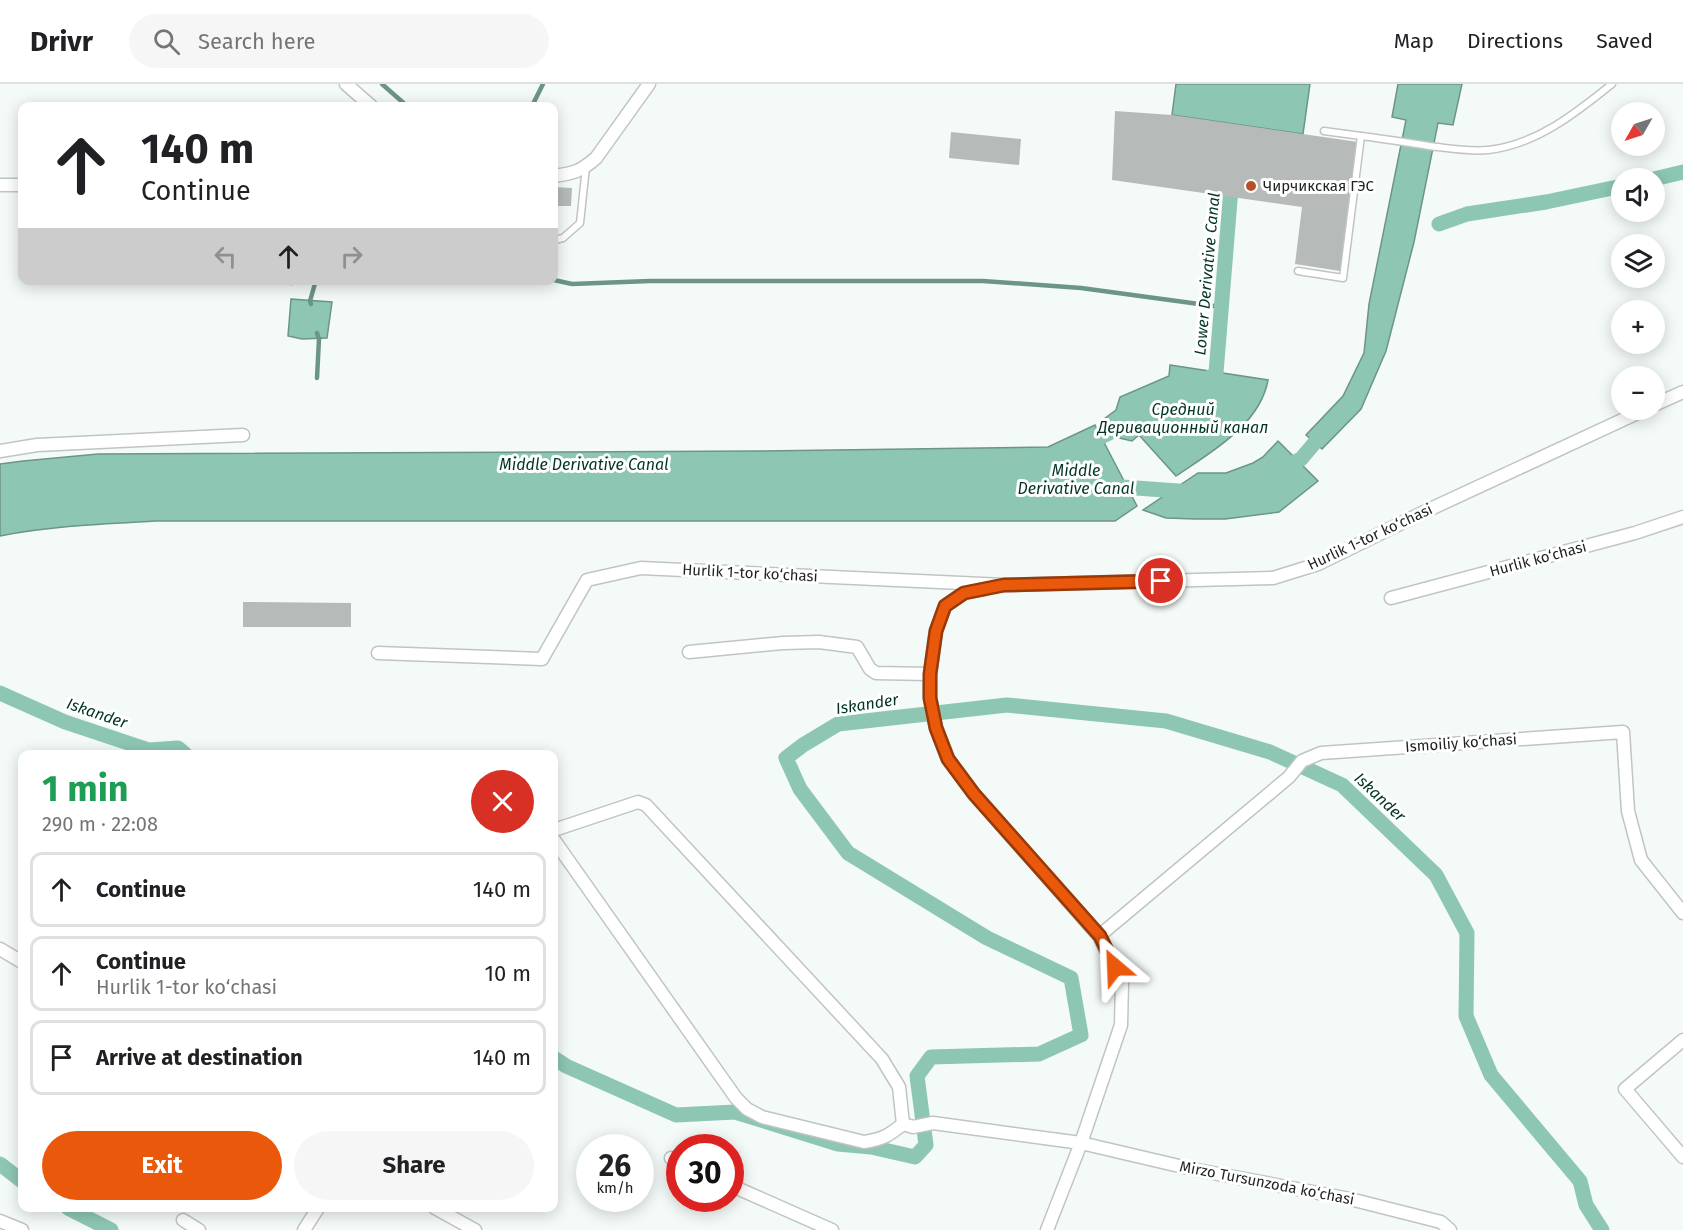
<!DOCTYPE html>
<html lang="en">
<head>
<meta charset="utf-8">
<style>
	:root { --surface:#fff; --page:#f6f6f6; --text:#202124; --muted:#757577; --line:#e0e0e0; --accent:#ea580c }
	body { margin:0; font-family:"Fira Sans",sans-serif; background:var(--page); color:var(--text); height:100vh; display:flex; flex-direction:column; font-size:22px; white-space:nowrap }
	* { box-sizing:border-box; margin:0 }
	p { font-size:20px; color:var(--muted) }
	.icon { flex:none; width:33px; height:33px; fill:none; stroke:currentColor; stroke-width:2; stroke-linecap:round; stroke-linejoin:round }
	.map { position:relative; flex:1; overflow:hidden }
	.details { position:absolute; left:18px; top:666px; width:540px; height:462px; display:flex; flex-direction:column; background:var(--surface); border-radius:12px; box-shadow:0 3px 15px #0003 }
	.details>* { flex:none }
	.top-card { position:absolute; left:18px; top:18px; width:540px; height:183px; border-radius:12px; box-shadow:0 3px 15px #0003; background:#fff; color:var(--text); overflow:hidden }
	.needle { width:39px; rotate:231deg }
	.fabs { position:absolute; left:1611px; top:18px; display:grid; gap:12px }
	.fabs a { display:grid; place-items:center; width:54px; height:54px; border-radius:50%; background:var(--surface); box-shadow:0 3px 15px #0003; font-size:30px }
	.speed { position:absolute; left:576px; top:1050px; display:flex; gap:12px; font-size:30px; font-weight:700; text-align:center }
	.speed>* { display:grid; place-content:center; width:78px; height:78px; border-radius:50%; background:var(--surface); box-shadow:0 3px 15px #0003; line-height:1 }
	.speed small { font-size:15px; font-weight:400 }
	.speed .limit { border:9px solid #d22; background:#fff; color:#111 }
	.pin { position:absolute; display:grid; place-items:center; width:51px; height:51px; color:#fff; margin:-26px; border:3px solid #fff; border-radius:50%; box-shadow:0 2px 6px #0007 }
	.me { position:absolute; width:66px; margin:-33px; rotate:334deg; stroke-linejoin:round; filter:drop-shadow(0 0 4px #0008) }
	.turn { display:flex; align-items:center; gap:21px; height:126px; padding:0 24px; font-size:27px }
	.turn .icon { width:78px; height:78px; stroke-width:2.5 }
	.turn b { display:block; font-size:42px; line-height:51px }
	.lanes { display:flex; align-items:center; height:57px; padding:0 24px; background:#0003; justify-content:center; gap:30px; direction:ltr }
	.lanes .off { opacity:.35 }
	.round { display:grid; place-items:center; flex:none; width:63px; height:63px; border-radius:32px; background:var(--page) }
	.summary { display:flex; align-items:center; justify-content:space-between; height:102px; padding:0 24px }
	h1 { font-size:36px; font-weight:700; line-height:45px; color:#1e9e55 }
	.cta { display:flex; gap:12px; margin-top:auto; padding:12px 24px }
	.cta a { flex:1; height:69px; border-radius:36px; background:var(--accent); color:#fff; font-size:24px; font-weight:700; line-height:69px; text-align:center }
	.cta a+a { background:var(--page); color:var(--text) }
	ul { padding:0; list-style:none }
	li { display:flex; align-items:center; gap:18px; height:75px; margin:0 12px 9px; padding:0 12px; border:3px solid var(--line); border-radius:12px }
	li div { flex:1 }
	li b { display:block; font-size:22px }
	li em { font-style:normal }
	header { display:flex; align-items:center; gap:36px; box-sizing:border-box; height:84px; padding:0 30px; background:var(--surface); border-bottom:2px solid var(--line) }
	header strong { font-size:28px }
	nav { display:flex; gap:33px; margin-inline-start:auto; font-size:21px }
	.search { width:420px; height:54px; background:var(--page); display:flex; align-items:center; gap:15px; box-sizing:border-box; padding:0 21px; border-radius:33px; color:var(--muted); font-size:22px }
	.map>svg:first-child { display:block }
</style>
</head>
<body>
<header>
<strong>Drivr</strong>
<div class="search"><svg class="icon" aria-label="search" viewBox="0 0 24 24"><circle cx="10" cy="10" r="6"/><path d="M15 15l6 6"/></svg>Search here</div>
<nav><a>Map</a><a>Directions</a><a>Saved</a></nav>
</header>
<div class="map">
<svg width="1683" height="1146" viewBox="0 0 1683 1146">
	<rect width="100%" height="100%" fill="#f4faf7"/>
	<g fill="#8dc7b3" stroke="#6c9587" stroke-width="1.5">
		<polygon points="1176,0 1310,0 1303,50 1172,31"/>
		<polygon points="1398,0 1462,0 1453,41 1438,39 1414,158 1386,267 1361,325 1322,365 1306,351 1343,312 1364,269 1369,220 1406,36 1392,33"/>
		<polygon points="291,215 332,218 327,254 302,255 288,252"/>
		<path d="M1170,281L1268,296C1260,341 1211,368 1176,392L1139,351L1132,357L1115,353L1104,335L1116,326L1120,313L1169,292Z"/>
		<path d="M1095,341L1137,422L1115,437H155C103,440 51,442 0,452V380L23,377L98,370L761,367L1048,363Z"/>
		<polygon points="1278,357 1318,397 1279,428 1225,435 1195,435 1166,434 1143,426 1198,389 1226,389 1253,379 1263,373"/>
	</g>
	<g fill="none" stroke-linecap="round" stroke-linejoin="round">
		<g stroke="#6c9587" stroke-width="4.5">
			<polyline points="382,0 407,22"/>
			<polyline points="532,22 543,0"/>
			<polyline points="554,196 572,200 650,197 983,197 1081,204 1221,223"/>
			<polyline points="311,220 310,217 316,196"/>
			<polyline points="317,294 319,255 317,249"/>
		</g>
		<g stroke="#8dc7b3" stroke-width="15">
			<polyline points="1654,95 1683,88"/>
			<polyline points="1439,140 1467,130 1546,118 1622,102"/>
			<polyline points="1201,300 1216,289 1232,92"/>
			<polyline points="1082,362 1128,340"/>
			<polyline points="1280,386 1301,375 1328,343"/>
			<polyline points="1108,402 1192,408"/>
			<polyline points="0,609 65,638 149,666 178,664 185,670"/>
			<polyline points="554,974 566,982 676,1031 735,1028 838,1060 871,1063 915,1073 926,1061 917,992 931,973 1039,970 1081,951 1071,894 987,854 848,769 800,705 786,674 803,661 838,640 1007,621 1166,637 1270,668 1342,701 1436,791 1467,849 1466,932 1491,991 1580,1097 1586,1121 1602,1146"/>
			<polyline points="0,1080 22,1097"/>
			<polyline points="68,1124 111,1146"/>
		</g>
	</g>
	<g fill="#b6bbb9">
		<polygon points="1115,27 1172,31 1358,58 1340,187 1295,180 1302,123 1112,96"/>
		<polygon points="951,48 1021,55 1019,81 949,74"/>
		<polygon points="554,103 572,104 571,122 554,122"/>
		<polygon points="243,518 351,519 351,543 243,543"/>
	</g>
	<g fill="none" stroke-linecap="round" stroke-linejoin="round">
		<g stroke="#c0c5c3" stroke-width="9">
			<g id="service">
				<path d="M1361,52C1384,55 1406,58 1429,62C1448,64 1469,68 1488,66C1536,61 1576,29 1612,0"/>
				<polyline points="554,156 563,154 580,139 586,83"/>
				<polyline points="1298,187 1343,194 1361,52 1324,47"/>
				<polyline points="291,197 291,196"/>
			</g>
		</g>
		<g stroke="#c0c5c3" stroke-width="15">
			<g id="minor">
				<polyline points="346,0 371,22"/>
				<path d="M554,92C574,89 580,88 596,74L649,0"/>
				<polyline points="0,101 22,101"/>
				<polyline points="1654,321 1683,308"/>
				<polyline points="0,367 37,361 243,351"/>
				<polyline points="985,505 964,509 945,522 936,547 930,590 930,614 936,644 948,675 974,710 1099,852 1122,899 1121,941 1081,1059 1047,1146"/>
				<polyline points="1391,514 1635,449 1683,433"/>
				<polyline points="689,568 783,559 819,558 857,563 870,585 876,589 930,590"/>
				<polyline points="378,569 542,575 587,496 641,484 1004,501 1273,494 1318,480 1424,428 1644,326"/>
				<polyline points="554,746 638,718 646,721 882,975 899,1003 903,1040 913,1043 933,1039 1081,1059 1192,1085 1350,1115 1441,1138 1450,1146"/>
				<path d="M554,756L736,1014L747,1025L762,1033L864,1058C883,1055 888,1052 903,1040"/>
				<polyline points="1099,852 1289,693 1302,677 1321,669 1623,648 1628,727 1641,776 1683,829"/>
				<polyline points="0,865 22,878"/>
				<polyline points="1683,956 1625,1005 1683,1073"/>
				<polyline points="671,1074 680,1078"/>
				<polyline points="730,1101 832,1146"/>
				<polyline points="435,1124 475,1146"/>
				<polyline points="183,1136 199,1146"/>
				<polyline points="0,1137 22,1146"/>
				<polyline points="304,1146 318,1124"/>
			</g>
		</g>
		<use href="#service" stroke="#fff" stroke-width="6"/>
		<use href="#minor" stroke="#fff" stroke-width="12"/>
	</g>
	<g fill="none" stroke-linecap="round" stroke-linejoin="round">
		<g stroke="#983908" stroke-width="15">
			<polyline id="route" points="1115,883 1100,852 974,710 948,675 936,644 930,614 930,590 936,547 945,522 964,509 1004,501 1161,497"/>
		</g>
		<use href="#route" stroke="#ea580c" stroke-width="10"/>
	</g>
	<circle fill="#b75028" stroke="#fff" stroke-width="2" cx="1251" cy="102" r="6"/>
	<g text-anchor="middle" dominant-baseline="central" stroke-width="6" stroke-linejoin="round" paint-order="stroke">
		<g font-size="15" fill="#1f2120" stroke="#fff" text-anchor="start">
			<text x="1263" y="102">Чирчикская ГЭС</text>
		</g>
		<g font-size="15" fill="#1f2120" stroke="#fff">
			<text transform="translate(1370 453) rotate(-25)">Hurlik 1-tor ko‘chasi</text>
			<text transform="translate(1538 475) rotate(-15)">Hurlik ko‘chasi</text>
			<text transform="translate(750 489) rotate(3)">Hurlik 1-tor ko‘chasi</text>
			<text transform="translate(1461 659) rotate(-4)">Ismoiliy ko‘chasi</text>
			<text transform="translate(1267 1099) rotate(11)">Mirzo Tursunzoda ko‘chasi</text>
		</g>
		<g font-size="16" font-style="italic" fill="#003427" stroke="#fff">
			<text transform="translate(1207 190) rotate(-85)">Lower Derivative Canal</text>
			<text x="1183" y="325">Средний<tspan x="1183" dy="18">Деривационный канал</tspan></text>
			<text x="584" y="380">Middle Derivative Canal</text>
			<text x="1076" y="386">Middle<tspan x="1076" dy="18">Derivative Canal</tspan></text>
			<text transform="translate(867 620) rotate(-9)">Iskander</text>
			<text transform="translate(97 629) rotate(19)">Iskander</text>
			<text transform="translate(1380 713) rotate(43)">Iskander</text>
		</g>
	</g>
</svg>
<div class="fabs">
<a><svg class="needle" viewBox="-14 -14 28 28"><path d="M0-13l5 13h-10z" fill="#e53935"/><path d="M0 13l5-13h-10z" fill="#757577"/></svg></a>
<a><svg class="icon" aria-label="sound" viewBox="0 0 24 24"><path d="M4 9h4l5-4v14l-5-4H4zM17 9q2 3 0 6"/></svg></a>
<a><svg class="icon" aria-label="layers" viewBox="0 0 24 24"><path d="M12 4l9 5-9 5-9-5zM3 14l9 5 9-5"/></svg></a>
<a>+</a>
<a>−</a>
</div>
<div class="speed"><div>26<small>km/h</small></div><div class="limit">30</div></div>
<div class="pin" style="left:1161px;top:497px;background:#d93025"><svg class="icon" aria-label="arrive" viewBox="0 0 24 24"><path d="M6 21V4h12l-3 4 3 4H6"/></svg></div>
<svg class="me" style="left:1115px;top:883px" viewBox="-20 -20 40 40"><path d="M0-17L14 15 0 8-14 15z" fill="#ea580c" stroke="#fff" stroke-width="4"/></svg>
<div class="top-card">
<div class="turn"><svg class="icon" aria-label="ahead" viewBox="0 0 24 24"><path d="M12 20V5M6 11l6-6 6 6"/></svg><div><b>140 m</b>Continue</div></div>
<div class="lanes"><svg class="icon off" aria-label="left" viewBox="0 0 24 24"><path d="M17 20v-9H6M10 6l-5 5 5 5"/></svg><svg class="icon" aria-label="ahead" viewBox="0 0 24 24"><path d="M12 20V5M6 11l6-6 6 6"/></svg><svg class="icon off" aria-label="right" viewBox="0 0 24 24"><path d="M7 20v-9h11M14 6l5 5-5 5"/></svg></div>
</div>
<section class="details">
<div class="summary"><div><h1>1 min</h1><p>290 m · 22:08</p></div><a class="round" style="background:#d93025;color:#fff"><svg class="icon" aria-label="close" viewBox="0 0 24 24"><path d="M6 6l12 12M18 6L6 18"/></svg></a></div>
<ul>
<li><svg class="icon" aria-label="ahead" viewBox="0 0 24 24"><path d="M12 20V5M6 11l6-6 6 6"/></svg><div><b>Continue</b></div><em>140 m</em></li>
<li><svg class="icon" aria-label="ahead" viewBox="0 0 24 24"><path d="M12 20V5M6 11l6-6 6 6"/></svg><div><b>Continue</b><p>Hurlik 1-tor ko‘chasi</p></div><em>10 m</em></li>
<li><svg class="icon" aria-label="arrive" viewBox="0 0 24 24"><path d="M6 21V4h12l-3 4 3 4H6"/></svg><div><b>Arrive at destination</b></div><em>140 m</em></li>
</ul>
<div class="cta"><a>Exit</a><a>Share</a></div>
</section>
</div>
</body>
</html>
